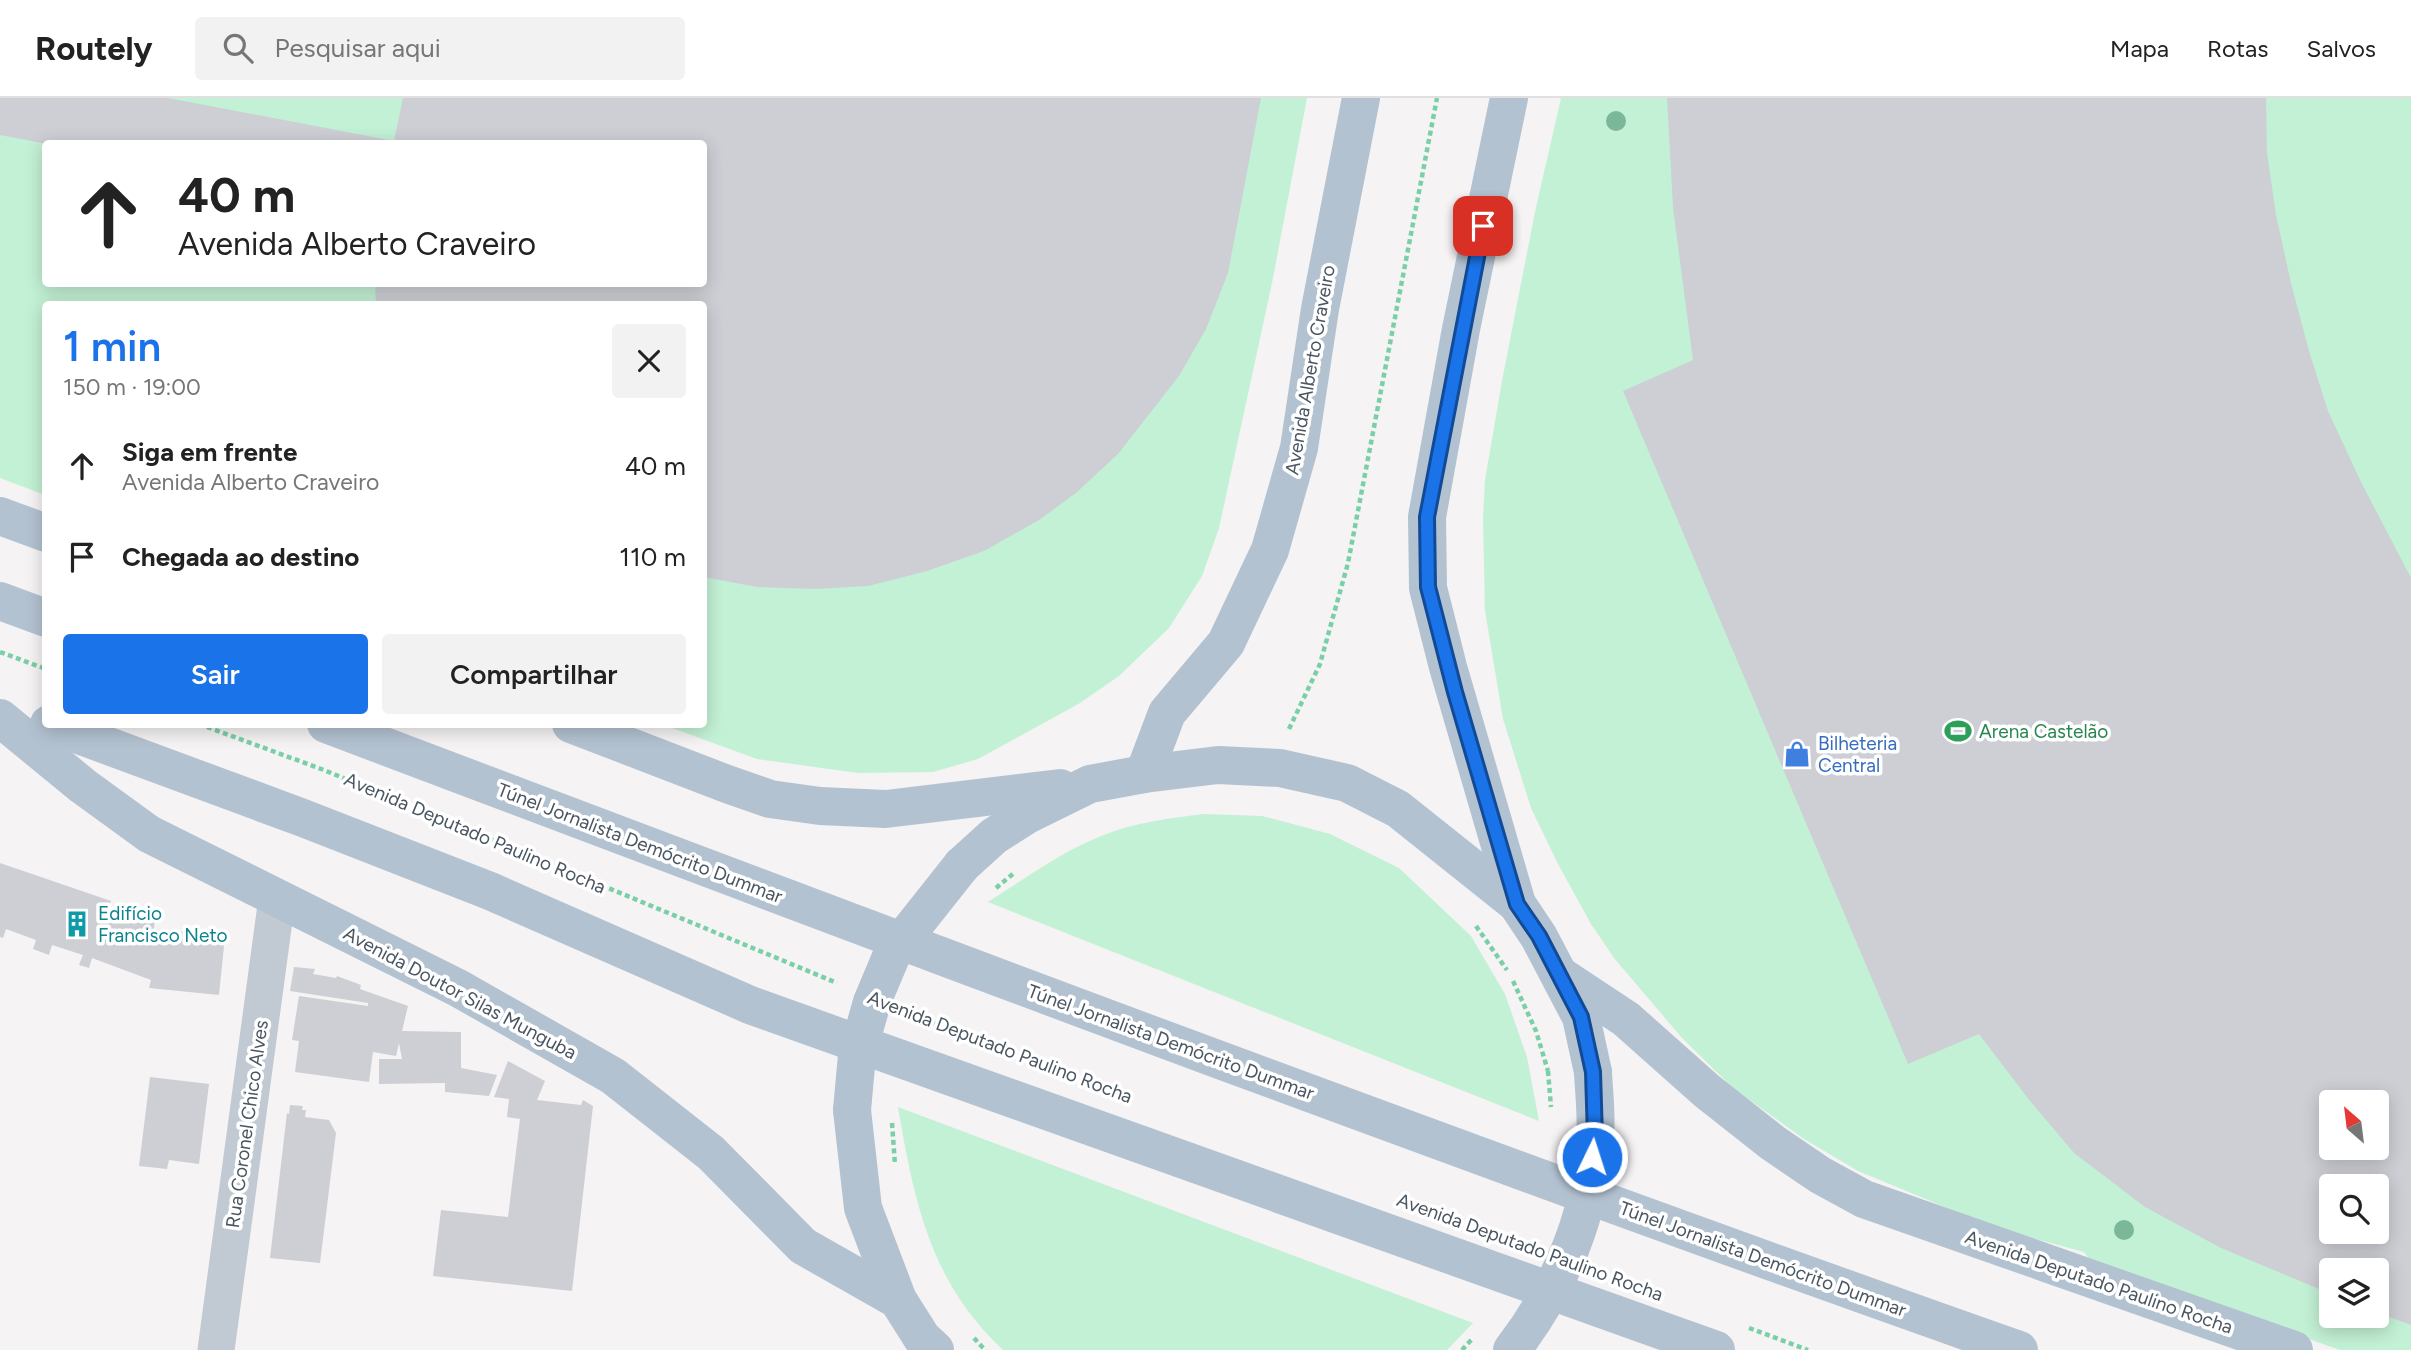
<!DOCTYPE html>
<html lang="pt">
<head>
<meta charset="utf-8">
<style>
	:root { --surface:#fff; --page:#f2f2f2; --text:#222; --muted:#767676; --line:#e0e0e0; --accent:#1a73e8 }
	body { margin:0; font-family:Figtree,sans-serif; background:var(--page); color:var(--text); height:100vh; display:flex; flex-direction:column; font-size:26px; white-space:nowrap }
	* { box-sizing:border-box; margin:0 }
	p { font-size:23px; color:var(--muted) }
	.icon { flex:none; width:38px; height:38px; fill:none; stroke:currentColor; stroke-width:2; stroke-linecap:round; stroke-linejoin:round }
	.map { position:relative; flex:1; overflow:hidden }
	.panel { position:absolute; left:42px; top:203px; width:665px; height:427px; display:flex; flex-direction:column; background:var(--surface); border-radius:7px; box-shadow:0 4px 18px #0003 }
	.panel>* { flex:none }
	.top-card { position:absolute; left:42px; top:42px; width:665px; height:147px; border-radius:7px; box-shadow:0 4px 18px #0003; background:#fff; color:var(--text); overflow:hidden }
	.needle { width:46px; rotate:332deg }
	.tools { position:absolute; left:2319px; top:992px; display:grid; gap:14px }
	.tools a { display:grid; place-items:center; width:70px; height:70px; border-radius:7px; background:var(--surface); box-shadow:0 4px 18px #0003; font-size:35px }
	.pin { position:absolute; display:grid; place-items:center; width:60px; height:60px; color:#fff; margin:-30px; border-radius:14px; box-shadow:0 4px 10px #0006 }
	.me { position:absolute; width:77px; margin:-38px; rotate:4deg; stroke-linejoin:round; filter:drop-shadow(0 0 5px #0008) }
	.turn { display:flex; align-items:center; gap:24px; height:147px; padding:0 21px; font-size:32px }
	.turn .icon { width:91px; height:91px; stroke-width:2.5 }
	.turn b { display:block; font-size:49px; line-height:60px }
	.round { display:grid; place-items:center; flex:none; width:74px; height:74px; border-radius:7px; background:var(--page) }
	.summary { display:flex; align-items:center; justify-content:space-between; height:119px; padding:0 21px }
	h1 { font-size:42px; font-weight:600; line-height:52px; color:var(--accent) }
	.action { display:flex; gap:14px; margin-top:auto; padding:14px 21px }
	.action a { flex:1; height:80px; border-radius:7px; background:var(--accent); color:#fff; font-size:28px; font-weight:600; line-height:80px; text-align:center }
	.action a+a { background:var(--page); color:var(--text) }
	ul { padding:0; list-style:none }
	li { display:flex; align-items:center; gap:21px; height:91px; padding:0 21px }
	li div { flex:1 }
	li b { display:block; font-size:26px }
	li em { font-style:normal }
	header { display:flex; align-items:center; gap:42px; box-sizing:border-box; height:98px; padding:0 35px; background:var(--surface); border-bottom:2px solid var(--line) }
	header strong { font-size:33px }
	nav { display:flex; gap:38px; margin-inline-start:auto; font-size:24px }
	.search { width:490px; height:63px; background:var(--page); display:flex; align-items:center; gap:18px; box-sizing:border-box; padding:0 24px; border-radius:7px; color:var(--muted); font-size:26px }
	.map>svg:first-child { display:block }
</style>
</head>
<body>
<header>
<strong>Routely</strong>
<div class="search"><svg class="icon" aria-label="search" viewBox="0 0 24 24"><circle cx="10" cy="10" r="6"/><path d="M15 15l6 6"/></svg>Pesquisar aqui</div>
<nav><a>Mapa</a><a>Rotas</a><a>Salvos</a></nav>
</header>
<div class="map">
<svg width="2411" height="1252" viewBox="0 0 2411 1252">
	<rect width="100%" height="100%" fill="#f5f3f3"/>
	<g fill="#c3f1d5" fill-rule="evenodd">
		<path d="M0,0H1307L1272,185L1219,430L1202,478L1169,530L1119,578L1080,605L978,661L933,674L858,675L757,661L664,627L704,626V206H46L45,397L0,380ZM46,46H704V186H46Z"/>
		<path d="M1561,0H2411V1252H2340L2092,1165L2084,1154L1998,1131L1858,1073L1804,1041L1733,990L1682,940L1614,860L1591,826L1558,766L1531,710L1503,621L1485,513L1483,420L1485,382L1502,283L1535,114ZM2331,1004H2376V1050H2331ZM2331,1088H2376V1134H2331ZM2331,1172H2376V1218H2331Z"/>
		<path d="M1204,716L1262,718L1330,736L1399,770L1471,838L1505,896L1527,959L1539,1023L988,804C1026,780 1062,753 1104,737C1136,724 1171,720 1204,716Z"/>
		<path d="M898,1009L1473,1225L1447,1252H1003C930,1184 914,1103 898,1009Z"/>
	</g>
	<g fill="#cdcfd5" fill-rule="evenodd">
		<polygon points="0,0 168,0 394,43 403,0 1261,0 1228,175 1206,231 1179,278 1118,356 1076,395 1039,422 984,453 927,473 868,488 815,491 757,489 704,479 704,206 376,206 375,186 704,186 704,46 47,46 0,37"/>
		<path d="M1667,0H2266L2267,55L2276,117L2291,185L2309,253L2328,313L2361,384L2411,480V1227L2376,1214V1172H2331V1196L2221,1150L2145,1109L2074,1055L2030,1003L1979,936L1908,966L1623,293L1693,262L1673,110ZM2331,1004H2376V1050H2331ZM2331,1088H2376V1134H2331Z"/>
		<polygon points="0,765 111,803 108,810 120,815 155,820 154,831 225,838 219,897 149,890 151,882 92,860 89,870 79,867 83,857 52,847 49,857 33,851 36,842 6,831 3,840 0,839"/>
		<polygon points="294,869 315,871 313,876 336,880 337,878 361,887 360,891 408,908 402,933 461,934 461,970 497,977 489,998 445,994 445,985 379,986 379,961 402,961 399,945 396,958 373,954 369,984 295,974 299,943 292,942 299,898 368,908 368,905 290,893"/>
		<polygon points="508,963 545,983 537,1002 581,1007 583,1002 593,1008 572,1193 433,1178 441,1112 508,1119 520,1021 507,1019 509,1001 494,999"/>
		<polygon points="150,979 209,986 199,1066 169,1062 167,1071 139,1068"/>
		<polygon points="290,1007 303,1008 302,1012 306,1012 305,1019 329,1022 336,1035 320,1165 270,1160 287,1015 289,1016"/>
	</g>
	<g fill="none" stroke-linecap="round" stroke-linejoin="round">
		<g stroke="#7ad0a6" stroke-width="4.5" stroke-dasharray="5 3.5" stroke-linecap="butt">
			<polyline points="0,554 46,571"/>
			<polyline points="199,626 324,672 837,885"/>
			<polyline points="1289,631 1320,566 1348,465 1437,0"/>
			<polyline points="1476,828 1507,872"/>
			<polyline points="1513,883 1536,933 1548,973"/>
			<polyline points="910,915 957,935"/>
			<polyline points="1749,1230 1808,1252"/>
			<polyline points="974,1240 985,1252"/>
		</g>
		<polyline stroke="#c1cad2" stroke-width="37" points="216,1252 277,800"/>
		<g stroke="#b3c2d1" stroke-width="38">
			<polyline points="1509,0 1461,231 1427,419 1428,490 1448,569 1517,806"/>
			<polyline points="0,418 46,435"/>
			<polyline points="0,503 46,520"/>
			<polyline points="0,620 83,688 149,736 458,890 613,978 711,1055 803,1148 898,1202"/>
			<polyline points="49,626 303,720 490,793 750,907 1716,1252"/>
			<path d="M326,626C889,839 1452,1052 2019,1252"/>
			<polyline points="571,626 727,686 770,701 820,708 886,711 1060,690"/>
			<polyline points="1144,676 1167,615 1226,545 1270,452 1299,350 1320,211 1361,0"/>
			<polyline points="962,767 994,738 1027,717 1090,686 1144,676 1218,667 1280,670 1347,685 1398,711 1517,806 1539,839 1581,919 1593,974"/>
			<polyline points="1561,878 1626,921 1707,993 1773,1045 1820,1077 1864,1101 2294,1252"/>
			<polyline points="852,1012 863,1110 898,1202 922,1240 935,1252"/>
		</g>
		<g stroke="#7ad0a6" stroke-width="4.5" stroke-dasharray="5 3.5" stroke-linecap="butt">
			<polyline points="996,790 1014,775"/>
			<polyline points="1548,973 1551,1009"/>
			<polyline points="892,1025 895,1067"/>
			<polyline points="1462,1252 1473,1240"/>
		</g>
		<g stroke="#b3c2d1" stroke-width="38">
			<polyline points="852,1012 857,957 872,904 893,854 962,767"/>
			<path d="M1512,1252C1560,1189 1591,1119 1595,1039C1597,1018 1594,996 1593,974"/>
		</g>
	</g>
	<g fill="#7bb799">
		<circle cx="1616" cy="23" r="10"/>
		<circle cx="2124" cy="1132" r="10"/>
	</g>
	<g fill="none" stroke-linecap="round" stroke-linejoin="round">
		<g stroke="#114b97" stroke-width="18">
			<polyline id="route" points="1483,128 1427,419 1428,489 1455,594 1517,806 1539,838 1581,919 1593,974 1595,1039 1592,1059"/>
		</g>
		<use href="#route" stroke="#1a73e8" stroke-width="12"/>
	</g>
	<defs>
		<g id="stadium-bare" transform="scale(2.1)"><path d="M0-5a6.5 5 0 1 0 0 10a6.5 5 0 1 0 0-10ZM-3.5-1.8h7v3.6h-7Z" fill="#2e9e5b" stroke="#fff" stroke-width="2.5" paint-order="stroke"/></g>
		<g id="shop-bare" transform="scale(2.1)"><path d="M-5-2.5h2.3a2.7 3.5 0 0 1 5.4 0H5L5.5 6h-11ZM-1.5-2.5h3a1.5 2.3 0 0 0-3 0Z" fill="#3f7fe0" stroke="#fff" stroke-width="2.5" paint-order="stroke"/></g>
		<g id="building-bare" transform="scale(2.1)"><path d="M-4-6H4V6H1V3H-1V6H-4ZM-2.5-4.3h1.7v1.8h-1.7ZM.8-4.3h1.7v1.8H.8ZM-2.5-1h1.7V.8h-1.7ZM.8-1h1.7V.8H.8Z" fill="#0f9aa8" stroke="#fff" stroke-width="2.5" paint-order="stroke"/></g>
	</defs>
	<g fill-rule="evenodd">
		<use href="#stadium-bare" x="1958" y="633"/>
		<use href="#shop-bare" x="1797" y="656"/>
		<use href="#building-bare" x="77" y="826"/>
	</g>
	<g text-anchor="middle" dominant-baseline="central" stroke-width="7" stroke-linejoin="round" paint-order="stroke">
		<g font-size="19" fill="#4a5661" stroke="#fff">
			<text transform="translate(1310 272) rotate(-80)">Avenida Alberto Craveiro</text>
			<text transform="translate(475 735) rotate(23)">Avenida Deputado Paulino Rocha</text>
			<text transform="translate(640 745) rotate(21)">Túnel Jornalista Demócrito Dummar</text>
			<text transform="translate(460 895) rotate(28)">Avenida Doutor Silas Munguba</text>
			<text transform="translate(1171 944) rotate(20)">Túnel Jornalista Demócrito Dummar</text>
			<text transform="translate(1000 949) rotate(21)">Avenida Deputado Paulino Rocha</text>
			<text transform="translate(247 1026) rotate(-82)">Rua Coronel Chico Alves</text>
			<text transform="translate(1530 1149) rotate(20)">Avenida Deputado Paulino Rocha</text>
			<text transform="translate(1763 1161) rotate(20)">Túnel Jornalista Demócrito Dummar</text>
			<text transform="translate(2099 1184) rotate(19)">Avenida Deputado Paulino Rocha</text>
		</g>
		<g font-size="19" fill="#27864d" stroke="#fff" text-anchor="start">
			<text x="1979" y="633">Arena Castelão</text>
		</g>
		<g font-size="19" fill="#366cbe" stroke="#fff" text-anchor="start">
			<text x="1818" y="645">Bilheteria<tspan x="1818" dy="22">Central</tspan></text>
		</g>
		<g font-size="19" fill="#0d838f" stroke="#fff" text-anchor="start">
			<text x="98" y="815">Edifício<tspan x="98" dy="22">Francisco Neto</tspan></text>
		</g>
	</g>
</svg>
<div class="tools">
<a><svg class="needle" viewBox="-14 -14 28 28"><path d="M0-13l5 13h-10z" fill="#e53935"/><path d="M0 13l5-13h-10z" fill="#767676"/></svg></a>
<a><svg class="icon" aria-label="search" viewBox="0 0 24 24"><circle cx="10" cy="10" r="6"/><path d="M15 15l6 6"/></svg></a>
<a><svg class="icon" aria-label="layers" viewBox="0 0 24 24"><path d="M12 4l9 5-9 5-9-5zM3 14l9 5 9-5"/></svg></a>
</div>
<div class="pin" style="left:1483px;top:128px;background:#d93025"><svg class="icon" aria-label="arrive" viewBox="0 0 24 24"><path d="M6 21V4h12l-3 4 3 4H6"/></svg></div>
<svg class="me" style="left:1592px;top:1059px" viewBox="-20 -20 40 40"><circle r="17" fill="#1a73e8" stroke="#fff" stroke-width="3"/><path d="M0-11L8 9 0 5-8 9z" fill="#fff"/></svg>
<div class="top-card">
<div class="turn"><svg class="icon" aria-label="ahead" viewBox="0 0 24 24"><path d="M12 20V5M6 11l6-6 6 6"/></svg><div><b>40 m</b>Avenida Alberto Craveiro</div></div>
</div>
<section class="panel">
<div class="summary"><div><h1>1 min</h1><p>150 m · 19:00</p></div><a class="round"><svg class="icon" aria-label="close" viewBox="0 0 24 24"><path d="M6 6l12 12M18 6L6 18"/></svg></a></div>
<ul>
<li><svg class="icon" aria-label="ahead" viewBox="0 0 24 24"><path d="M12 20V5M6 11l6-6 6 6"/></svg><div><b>Siga em frente</b><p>Avenida Alberto Craveiro</p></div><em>40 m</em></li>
<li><svg class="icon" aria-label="arrive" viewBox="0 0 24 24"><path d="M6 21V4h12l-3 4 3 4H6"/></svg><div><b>Chegada ao destino</b></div><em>110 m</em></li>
</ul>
<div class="action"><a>Sair</a><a>Compartilhar</a></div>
</section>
</div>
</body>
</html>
